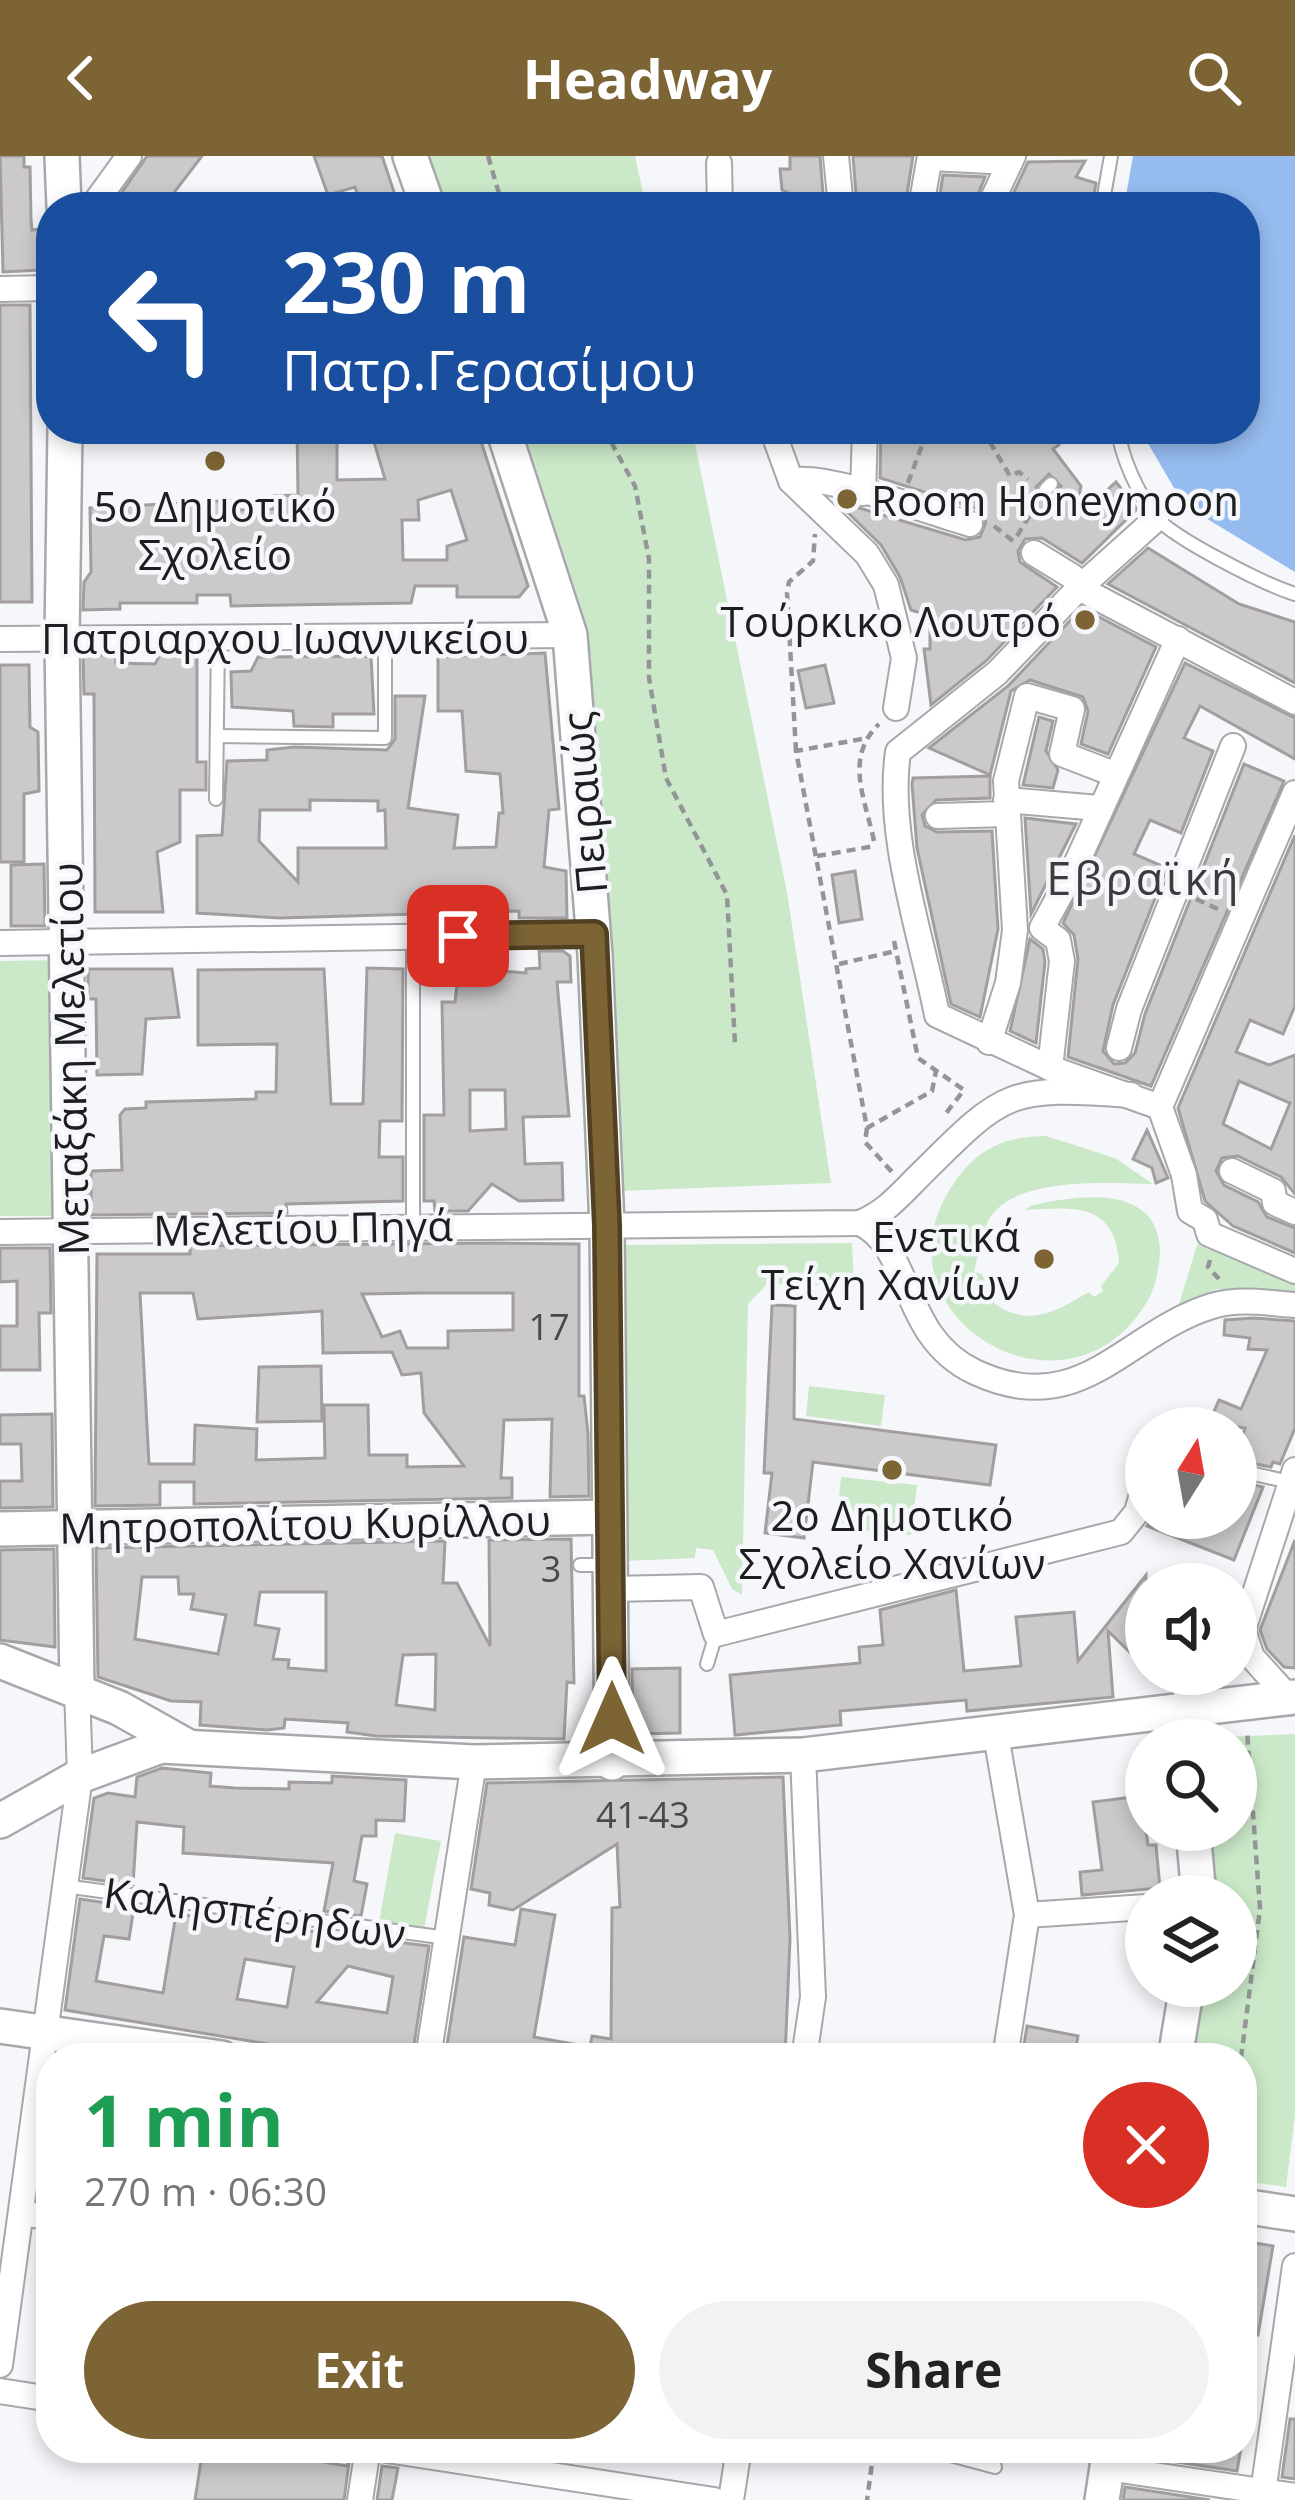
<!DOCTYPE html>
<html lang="en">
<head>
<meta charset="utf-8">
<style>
	:root { --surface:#fff; --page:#f2f2f2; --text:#222; --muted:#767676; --accent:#7c6434 }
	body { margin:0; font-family:"Open Sans",sans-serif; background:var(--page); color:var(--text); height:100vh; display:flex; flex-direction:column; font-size:45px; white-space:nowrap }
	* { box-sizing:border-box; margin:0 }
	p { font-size:39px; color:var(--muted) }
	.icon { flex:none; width:66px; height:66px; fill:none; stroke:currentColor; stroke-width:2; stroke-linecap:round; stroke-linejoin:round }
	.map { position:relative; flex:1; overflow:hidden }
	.panel { position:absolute; left:36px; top:1887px; width:1221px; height:420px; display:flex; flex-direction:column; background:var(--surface); border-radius:48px; box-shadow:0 6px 18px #0003 }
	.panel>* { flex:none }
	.top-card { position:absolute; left:36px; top:36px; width:1224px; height:252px; border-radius:48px; box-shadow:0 6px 18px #0003; background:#1a4fa0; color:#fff; overflow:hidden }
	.needle { width:78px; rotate:11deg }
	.controls { position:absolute; left:1125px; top:1251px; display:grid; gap:24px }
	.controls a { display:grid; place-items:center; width:132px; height:132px; border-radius:50%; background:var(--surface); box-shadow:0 6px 18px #0003; font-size:60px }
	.pin { position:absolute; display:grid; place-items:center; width:102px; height:102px; color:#fff; margin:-51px; border-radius:24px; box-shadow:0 6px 18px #0006 }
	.me { position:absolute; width:132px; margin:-66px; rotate:0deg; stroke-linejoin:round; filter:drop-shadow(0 0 9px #0008) }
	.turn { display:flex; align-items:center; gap:42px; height:252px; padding:0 48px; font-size:54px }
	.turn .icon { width:156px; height:156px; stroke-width:2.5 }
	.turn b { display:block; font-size:84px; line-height:102px }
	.round { display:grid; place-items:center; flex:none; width:126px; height:126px; border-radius:63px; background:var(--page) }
	.head { display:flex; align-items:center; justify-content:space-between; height:204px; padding:0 48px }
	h1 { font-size:72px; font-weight:700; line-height:90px; color:#1e9e55 }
	.action { display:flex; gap:24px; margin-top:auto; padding:24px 48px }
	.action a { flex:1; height:138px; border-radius:72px; background:var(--accent); color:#fff; font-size:48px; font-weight:700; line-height:138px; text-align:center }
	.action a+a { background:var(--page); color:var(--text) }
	header { display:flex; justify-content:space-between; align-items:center; height:156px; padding:0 48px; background:var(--accent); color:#fff; font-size:54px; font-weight:700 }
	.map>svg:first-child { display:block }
</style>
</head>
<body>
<header><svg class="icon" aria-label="back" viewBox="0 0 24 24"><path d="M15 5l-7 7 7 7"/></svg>Headway<svg class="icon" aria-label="search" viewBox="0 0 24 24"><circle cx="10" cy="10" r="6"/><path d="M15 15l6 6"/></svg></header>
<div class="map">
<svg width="1295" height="2344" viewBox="0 0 1295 2344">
	<rect width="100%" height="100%" fill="#f6f7fa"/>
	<g fill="#cbe9c9">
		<polygon points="429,0 635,0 646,51 447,51"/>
		<polygon points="523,273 692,273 787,736 831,1027 619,1035 589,475"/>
		<polygon points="60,804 65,1060 0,1060 0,805"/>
		<path d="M1046,980L1115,1002L1153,1028C1105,1027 998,1018 984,1076L976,1078L980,1090L974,1116L982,1118L995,1148C1030,1172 1056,1155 1089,1136L1094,1141L1103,1135L1101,1130L1119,1107C1115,1046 1074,1051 1025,1054L1030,1050C1077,1039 1160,1026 1160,1097C1159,1115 1155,1134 1145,1149C1064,1279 864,1157 954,1027C977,993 1006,980 1046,980Z"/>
		<polygon points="1199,1083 1295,1121 1295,1139 1217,1133 1179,1148"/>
		<polygon points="852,1087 854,1130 767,1128 748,1148 742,1439 732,1433 713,1394 696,1392 695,1402 625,1405 623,1089"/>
		<polygon points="809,1230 885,1239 881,1270 806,1260"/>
		<polygon points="841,1321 917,1329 911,1379 836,1372"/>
		<polygon points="1295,1578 1295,1959 1286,2031 1242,2025 1242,1902 1194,1902 1205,1830 1236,1830 1236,1740 1218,1740 1211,1674 1236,1674 1236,1584 1197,1582"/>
		<polygon points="395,1677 441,1685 424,1773 379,1766"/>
	</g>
	<polygon fill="#95bbef" points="1133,0 1295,0 1295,416 1184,349 1146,284 1145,273 1245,273 1245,51 1124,51"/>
	<g fill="#ccc9ca" stroke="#a29e9f" stroke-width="3" fill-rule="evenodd">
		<polygon points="0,0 24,0 24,11 30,11 31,63 32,74 40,73 41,114 3,116"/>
		<polygon points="147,0 202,0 163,51 112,51"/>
		<polygon points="314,0 382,0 399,51 372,51 369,42 359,45 355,31 328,39"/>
		<polygon points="790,0 820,0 824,51 795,51 793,39 782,34 780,13 790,13"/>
		<polygon points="853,0 913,0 905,51 857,51"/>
		<polygon points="1085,5 1076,21 1096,27 1092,51 1007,51 1028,6"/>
		<polygon points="943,19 985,21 973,51 938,51"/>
		<polygon points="0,149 30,149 32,446 0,446"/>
		<path d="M297,273H337V324L385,323L370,273H477L528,430L519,441H457V430H415L411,447L231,450L230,439H197V447H120V453L83,454L84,426L91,416L90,352L238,344L239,354L274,353L273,340L298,339ZM451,334L467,384L447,390V404H403L402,364H419L418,344Z"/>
		<path d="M881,273H1054L1059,289L1053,293L1081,330L1077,350L1090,343L1093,347L1116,326L1137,353L1082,407L1042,382L1025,383L1018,395L1020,406L1057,431L986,505L931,549L924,493H930V460L911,454L900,421L881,389L836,345L966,384L980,381L986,366L975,352L880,322ZM1049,318L1061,330L1044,343L1036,331Z"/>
		<polygon points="1148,392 1239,448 1295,466 1295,527 1108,428"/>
		<polygon points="1082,452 1156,491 1108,598 1081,588 1088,555 1083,541 1030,524 1011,535 990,619 929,592 1008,530"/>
		<path d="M545,497L559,653L549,654L544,711L566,715L567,762H519V755L280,762L197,757V680L222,679L227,605L267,604V594L294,591L387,594L395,583V540H425L408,652L458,659L454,692L496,691L499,657H503L500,618L466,615L462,555H438V501ZM310,644L378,645V655L385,654L386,692H298V726L259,685L260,654H310Z"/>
		<polygon points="83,499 116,499 116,507 155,508 160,499 197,499 197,606 206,606 206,634 180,634 180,686 157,696 163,756 95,756 94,538 84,538"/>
		<polygon points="371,500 374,558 333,558 333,571 294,570 293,555 232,551 231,516 251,515 258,501"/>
		<polygon points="1185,507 1295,562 1295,603 1200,550 1184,582 1213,595 1181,677 1150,664 1134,698 1167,712 1113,849 1103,895 1114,908 1125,907 1135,897 1145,858 1244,608 1284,625 1151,930 1068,901 1078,803 1074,779 1063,767"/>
		<polygon points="0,509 29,509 30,571 38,576 39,635 24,638 24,706 0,706"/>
		<polygon points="825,509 834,547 806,552 798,515"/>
		<polygon points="1039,561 1053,565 1046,595 1058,614 1053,632 1023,629"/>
		<polygon points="990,620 990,642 936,644 922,659 925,670 937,676 992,675 998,773 980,861 951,848 917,692 912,628 913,622"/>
		<polygon points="1025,662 1076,668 1031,758"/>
		<path d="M1295,679V850L1283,878L1250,864L1236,896L1269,909L1295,899V1038L1281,1021L1238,1000L1222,1002L1216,1015L1224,1029L1258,1046L1267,1061L1295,1072V1097L1233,1070L1205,1045L1178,952ZM1239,925L1290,947L1271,993L1223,968Z"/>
		<polygon points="44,708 45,770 11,770 11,709"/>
		<polygon points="855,715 862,763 839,767 832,719"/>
		<polygon points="1030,783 1043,793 1045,806 1036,887 1010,875"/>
		<path d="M539,795H563L570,800L571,826H557L569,960L523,961L525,1008L562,1007L563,1044L519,1045L492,1028L468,1055H435L434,1045H424V959H444L442,846H455L459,811L526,817V813L540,812ZM470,934H505L506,973L470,975Z"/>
		<polygon points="367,812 403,813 402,965 380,965 379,1001 403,1001 403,1045 286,1048 287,1057 91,1059 91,1015 122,1014 120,959 125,953 146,952 146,946 256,943 256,936 276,936 277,888 198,889 198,814 324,813 331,948 363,948"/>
		<polygon points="88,813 172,813 179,861 146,863 142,918 97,919 96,843 88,843"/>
		<polygon points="1147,974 1168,1022 1156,1027 1152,1012 1133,1003"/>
		<path d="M495,1087L579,1088V1240H584L588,1277L589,1340L550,1341L552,1263L504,1264L501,1322H512V1342L194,1348V1326H160V1349L95,1350L97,1098H190V1090ZM140,1137H193L198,1163L322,1155L323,1197L392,1196L402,1219L421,1217L424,1257L464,1310L407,1311V1299H369L368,1249H324L325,1302L256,1304L257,1273L195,1269L194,1308H149ZM420,1137H513V1174L448,1175V1192H407L400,1175L382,1181L362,1138Z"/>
		<polygon points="0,1092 50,1092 51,1157 39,1157 40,1214 0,1214 0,1170 17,1170 17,1125 0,1126"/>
		<polygon points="772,1149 795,1150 794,1263 996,1289 990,1329 813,1306 804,1382 765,1377 772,1317 764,1317"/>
		<polygon points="1253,1162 1295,1165 1295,1272 1280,1308 1273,1306 1271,1311 1236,1304 1245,1272 1209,1267 1219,1244 1241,1253 1267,1194 1248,1193 1250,1182 1224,1179 1225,1164"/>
		<polygon points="321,1210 322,1265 257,1266 259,1211"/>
		<polygon points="52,1258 53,1351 0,1352 0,1325 22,1325 21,1288 0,1288 0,1259"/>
		<polygon points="1236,1325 1263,1331 1234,1404 1147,1370 1152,1362 1236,1362"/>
		<path d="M571,1383L574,1527L567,1526L564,1583L376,1580L347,1576L348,1567L285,1563L284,1572L267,1574L200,1569L201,1546L171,1545L98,1521L96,1392L445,1385L443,1427H457L490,1490L489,1384ZM142,1421H178L179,1438H194L191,1453L226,1459L218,1498L135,1483ZM260,1436H326V1515L288,1512L289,1504L273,1503L279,1473L255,1469ZM436,1498L435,1554L396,1549L403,1499Z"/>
		<polygon points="1295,1384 1295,1512 1284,1511 1267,1493 1260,1474"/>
		<polygon points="54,1393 55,1491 0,1484 0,1394"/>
		<polygon points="1146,1419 1146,1512 1108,1475 1113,1541 967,1555 966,1544 840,1555 841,1569 735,1579 730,1519 860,1507 859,1491 883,1489 880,1454 956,1434 964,1515 1021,1510 1016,1461 1074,1456 1078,1505"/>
		<polygon points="680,1512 680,1577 633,1578 632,1513"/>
		<polygon points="162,1612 211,1617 210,1630 235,1632 289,1633 289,1626 332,1627 332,1620 406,1624 404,1665 376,1664 376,1680 362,1680 354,1725 367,1728 361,1760 324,1755 333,1707 183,1697 184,1671 137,1666 133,1729 83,1722 94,1642 108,1637 135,1641 137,1621"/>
		<polygon points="783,1621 790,1783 785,1902 445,1902 464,1781 515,1789 521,1753 555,1759 534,1881 590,1891 592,1880 611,1883 612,1752 620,1751 617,1688 513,1754 489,1749 490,1737 471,1733 487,1627"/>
		<polygon points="1141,1640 1148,1689 1156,1689 1160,1732 1082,1739 1080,1716 1102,1714 1093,1646"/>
		<path d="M80,1743L134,1751L129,1783L104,1780L96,1825L163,1837L176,1758L429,1790L412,1902H351L65,1854ZM245,1803L294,1811L287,1851L237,1843ZM348,1810L393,1821L387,1857L317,1846Z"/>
		<polygon points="1027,1870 1078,1880 1074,1902 1022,1902"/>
		<polygon points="1242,2085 1273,2090 1258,2179 1242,2176"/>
		<polygon points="1290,2263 1295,2263 1295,2323 1282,2321"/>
		<polygon points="203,2292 243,2292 347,2310 351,2292 344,2344 195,2344"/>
		<polygon points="1131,2292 1241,2292 1237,2315 1130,2299"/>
		<polygon points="382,2310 398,2312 392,2344 377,2344"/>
		<polygon points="1125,2331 1210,2344 1123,2344"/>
	</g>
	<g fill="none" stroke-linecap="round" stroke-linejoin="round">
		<g stroke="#a7a8ab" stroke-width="16">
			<g id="lane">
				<polyline points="784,44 785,51"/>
				<polyline points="1102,51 1111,0"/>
				<path d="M1118,273C1121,301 1138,337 1155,360C1172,382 1266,429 1295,438"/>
				<polyline points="1046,333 1051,328"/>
				<polyline points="217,580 385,582 385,481"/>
				<polyline points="216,643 218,482"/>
				<polyline points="413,782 413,1070"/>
				<polyline points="1236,1314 1290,1326"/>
				<polyline points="580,1409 609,1409"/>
				<polyline points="707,1508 716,1478"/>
				<polyline points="64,1730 447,1782"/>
				<polyline points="924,2292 995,2311"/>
			</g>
		</g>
		<g stroke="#a7a8ab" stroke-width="28">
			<g id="street">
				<polyline points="836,0 841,51"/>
				<polyline points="930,2 1010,6"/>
				<polyline points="719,7 720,51"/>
				<polyline points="92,51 129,0"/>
				<polyline points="921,51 930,0"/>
				<polyline points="989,51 1013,0"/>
				<polyline points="0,133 51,132"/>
				<polyline points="772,273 791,325 867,398 886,429 904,502 896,552"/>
				<path d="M791,325C822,316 932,357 970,368"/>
				<polyline points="863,337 865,273"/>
				<path d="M1156,363L1079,432L997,517L898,596C886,680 921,777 937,859L1050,912L1160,951L1184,1019L1190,1055L1205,1064L1209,1078L1295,1115"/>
				<polyline points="1034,397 1073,421 1079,432 1295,546"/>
				<polyline points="0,483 570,479"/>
				<polyline points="1006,644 1099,652"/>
				<polyline points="938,660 1006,658"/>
				<polyline points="0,787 594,778"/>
				<polyline points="989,886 1008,827 1015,774 1006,625 1027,540 1072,553 1062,598 1114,618"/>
				<polyline points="1119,892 1129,853 1233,590"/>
				<polyline points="1050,912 1062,805 1058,784 1042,772 1073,715 1178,483"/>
				<polyline points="1160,951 1295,637"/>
				<polyline points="1232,1015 1273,1035 1275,1047 1295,1056"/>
				<path d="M860,1067C913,1092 900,1181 975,1216C1081,1266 1124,1177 1212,1150C1239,1142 1268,1147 1295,1149"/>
				<path d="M0,1076L860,1067C886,1056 899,1040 918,1021C1005,934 1007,930 1131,939"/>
				<polyline points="612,1433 701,1431 716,1478 1121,1376 1137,1356 1146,1324"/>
				<polyline points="1288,1541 1252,1501 1243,1474 1295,1314"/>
				<polyline points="1184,1556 1186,1539 1205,1518"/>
				<polyline points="996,1579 1027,1759 1005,1902"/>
				<polyline points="803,1599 813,1841 804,1902"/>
				<polyline points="1027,1759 1146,1751"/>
				<polyline points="428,1902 474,1606"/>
				<polyline points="22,2057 51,2062"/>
				<polyline points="0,2209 80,1620 77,1533"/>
				<polyline points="0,2235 51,2243"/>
				<polyline points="374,2292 714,2344"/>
				<polyline points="1107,2312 1295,2340"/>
				<polyline points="360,2344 368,2292"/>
				<polyline points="731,2344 739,2292"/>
				<polyline points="1262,2344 1295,2110"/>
			</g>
		</g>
		<g stroke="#a7a8ab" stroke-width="38">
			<g id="secondary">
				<polyline points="62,0 64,51"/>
				<polyline points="410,0 428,51"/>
				<polyline points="65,273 62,482 77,1533"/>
				<polyline points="503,273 570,479 595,799 607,1069 612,1607"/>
				<polyline points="0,1373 609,1361"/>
				<polyline points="0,1505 119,1552 185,1589"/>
				<polyline points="0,1665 80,1620 161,1590 474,1606 803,1599 1295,1541"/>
				<polyline points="1193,1674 1199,1740"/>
				<polyline points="0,1870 222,1902"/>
				<polyline points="1175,1902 1187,1830"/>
				<polyline points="1242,2050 1295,2058"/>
				<polyline points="1102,2344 1110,2292"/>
			</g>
		</g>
		<g stroke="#949597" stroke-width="4.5" stroke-dasharray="9 6" stroke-linecap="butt">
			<polyline points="488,0 503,51"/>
			<polyline points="604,273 635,330 649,403 649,522 666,622 727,739 735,888"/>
			<polyline points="982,273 1010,320 1019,316 1028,323"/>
			<polyline points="908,327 928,273"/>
			<polyline points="994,370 1013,385"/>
			<polyline points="1017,380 1036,349"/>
			<polyline points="862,583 796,595 867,972 932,935 936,915"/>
			<polyline points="796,595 787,437 789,426 813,405 815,378"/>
			<path d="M874,685C865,642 844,602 879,568"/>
			<polyline points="817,700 875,690"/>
			<polyline points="1196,743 1218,753"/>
			<polyline points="894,785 918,902 964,934 943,961"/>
			<polyline points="839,808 896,795"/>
			<polyline points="867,972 865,986 892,1016"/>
			<polyline points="1210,1104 1208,1111 1219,1123"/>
			<polyline points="1241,1902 1260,1753 1247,1575"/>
			<polyline points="839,2292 873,2300 867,2344"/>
		</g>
		<use href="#lane" stroke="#fff" stroke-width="12"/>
		<use href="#street" stroke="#fff" stroke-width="24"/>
		<use href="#secondary" stroke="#fff" stroke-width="33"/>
	</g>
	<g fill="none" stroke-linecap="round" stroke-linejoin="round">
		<g stroke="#514122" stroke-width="30">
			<polyline id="route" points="458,780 594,778 607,1069 612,1563"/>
		</g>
		<use href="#route" stroke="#7c6434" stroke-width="21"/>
	</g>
	<g fill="#7c6434" stroke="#f6f7fa" stroke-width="4.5">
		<circle cx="215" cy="305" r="12"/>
		<circle cx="847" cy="343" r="12"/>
		<circle cx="1085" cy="464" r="12"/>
		<circle cx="1044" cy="1103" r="12"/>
		<circle cx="892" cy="1314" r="12"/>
	</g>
	<g text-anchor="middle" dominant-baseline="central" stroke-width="9" stroke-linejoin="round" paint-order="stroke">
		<g font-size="36" fill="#49494a">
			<text x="549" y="1170">17</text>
			<text x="551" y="1412">3</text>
			<text x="643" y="1658">41-43</text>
		</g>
		<g font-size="42" fill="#1d1e1f" stroke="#f6f7fa">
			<text x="871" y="343" text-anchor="start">Room Honeymoon</text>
			<text x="215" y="349">5ο Δημοτικό<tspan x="215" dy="48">Σχολείο</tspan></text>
			<text x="1061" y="464" text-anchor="end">Τούρκικο Λουτρό</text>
			<text x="1020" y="1079" text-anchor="end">Ενετικά<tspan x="1020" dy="48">Τείχη Χανίων</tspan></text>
			<text x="892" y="1358">2ο Δημοτικό<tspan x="892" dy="48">Σχολείο Χανίων</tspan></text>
		</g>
		<g font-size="42" fill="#1d1e1f" stroke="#f6f7fa">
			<text x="285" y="481">Πατριαρχου Ιωαννικείου</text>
			<text transform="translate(583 647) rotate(-95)">Πειραιώς</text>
			<text transform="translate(69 903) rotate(-91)">Μεταξάκη Μελετίου</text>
			<text transform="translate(303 1071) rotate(-1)">Μελετίου Πηγά</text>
			<text transform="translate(305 1367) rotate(-1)">Μητροπολίτου Κυρίλλου</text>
			<text transform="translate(255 1756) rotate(8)">Καλησπέρηδων</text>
		</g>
		<g font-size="45" letter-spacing="3" fill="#3b3c3e" stroke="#f6f7fa">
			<text x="1144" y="721">Εβραϊκή</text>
		</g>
	</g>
</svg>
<div class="controls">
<a><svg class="needle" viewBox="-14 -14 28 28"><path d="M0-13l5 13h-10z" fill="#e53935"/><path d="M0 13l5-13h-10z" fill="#767676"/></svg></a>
<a><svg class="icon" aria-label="sound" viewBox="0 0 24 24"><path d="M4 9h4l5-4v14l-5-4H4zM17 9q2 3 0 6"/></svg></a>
<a><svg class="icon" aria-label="search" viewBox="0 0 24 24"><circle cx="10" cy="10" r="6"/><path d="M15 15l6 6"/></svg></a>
<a><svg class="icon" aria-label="layers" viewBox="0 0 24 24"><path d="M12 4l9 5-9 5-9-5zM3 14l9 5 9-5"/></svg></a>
</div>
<div class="pin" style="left:458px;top:780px;background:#d93025"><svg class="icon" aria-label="arrive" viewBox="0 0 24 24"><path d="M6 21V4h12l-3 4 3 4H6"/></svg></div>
<svg class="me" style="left:612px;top:1563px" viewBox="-20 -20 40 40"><path d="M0-17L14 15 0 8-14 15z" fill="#7c6434" stroke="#fff" stroke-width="4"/></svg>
<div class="top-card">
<div class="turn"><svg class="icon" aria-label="left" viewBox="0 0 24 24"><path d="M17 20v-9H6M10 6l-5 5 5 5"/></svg><div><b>230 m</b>Πατρ.Γερασίμου</div></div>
</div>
<section class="panel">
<div class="head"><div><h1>1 min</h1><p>270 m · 06:30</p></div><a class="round" style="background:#d93025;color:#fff"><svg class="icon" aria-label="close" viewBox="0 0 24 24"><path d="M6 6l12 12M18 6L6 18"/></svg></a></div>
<div class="action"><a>Exit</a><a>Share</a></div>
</section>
</div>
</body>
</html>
